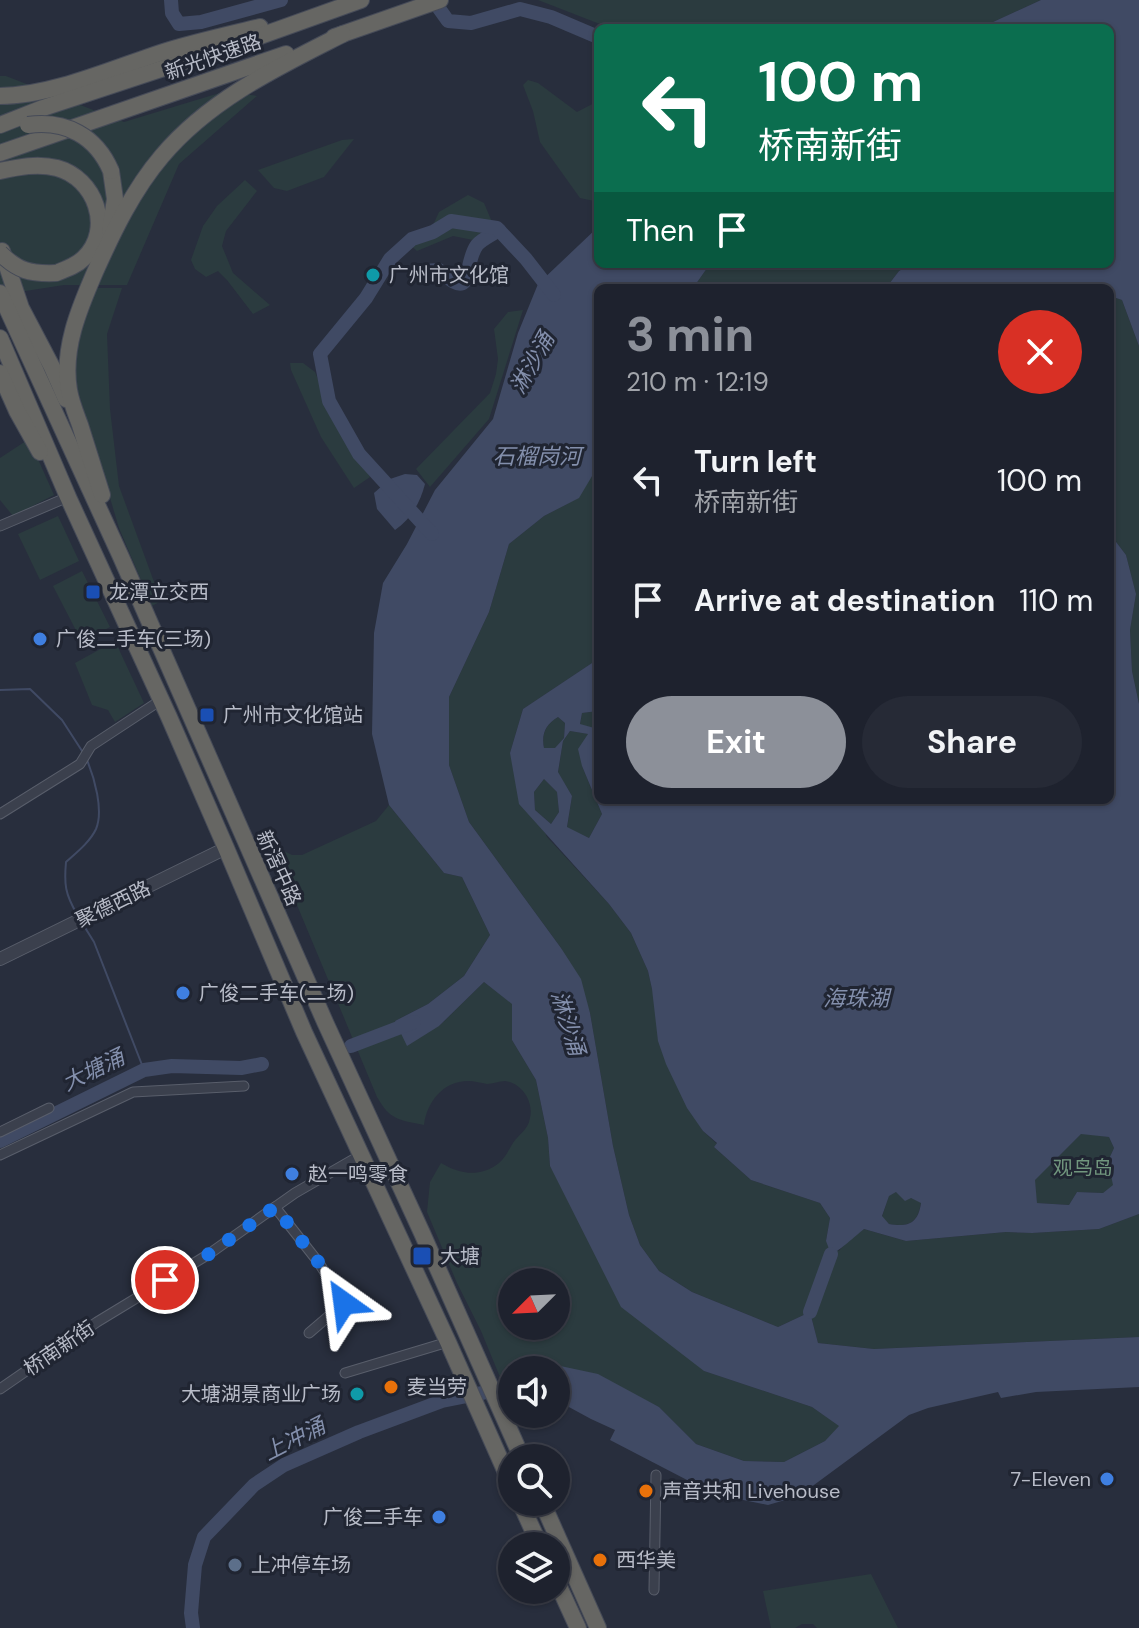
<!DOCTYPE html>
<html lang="en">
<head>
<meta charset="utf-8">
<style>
	:root { --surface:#1e222e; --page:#262a36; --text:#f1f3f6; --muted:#a1a4aa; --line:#3c3f4a; --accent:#8c9099 }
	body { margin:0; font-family:"DM Sans","Noto Sans SC",sans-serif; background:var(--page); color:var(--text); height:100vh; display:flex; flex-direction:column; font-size:30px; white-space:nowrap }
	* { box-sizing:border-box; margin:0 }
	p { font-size:26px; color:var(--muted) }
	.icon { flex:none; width:44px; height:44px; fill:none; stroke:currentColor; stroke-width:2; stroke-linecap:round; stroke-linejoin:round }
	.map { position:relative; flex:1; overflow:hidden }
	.sheet { position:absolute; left:594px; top:284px; width:520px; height:520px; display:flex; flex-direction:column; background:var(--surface); border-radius:12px; box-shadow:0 2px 6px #0004,0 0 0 2px var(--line) }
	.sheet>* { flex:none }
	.guide { position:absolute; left:594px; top:24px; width:520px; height:244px; border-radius:12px; box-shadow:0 2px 6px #0004,0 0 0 2px var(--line); background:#0b6e4f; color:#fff; overflow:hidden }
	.needle { width:52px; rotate:246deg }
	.fabs { position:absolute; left:498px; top:1268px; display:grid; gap:16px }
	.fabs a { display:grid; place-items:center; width:72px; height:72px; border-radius:50%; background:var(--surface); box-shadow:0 2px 6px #0004,0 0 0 2px var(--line); font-size:40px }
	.pin { position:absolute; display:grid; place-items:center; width:68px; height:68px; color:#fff; margin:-34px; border:4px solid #fff; border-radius:50%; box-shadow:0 2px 8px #0007 }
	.me { position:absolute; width:88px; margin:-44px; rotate:329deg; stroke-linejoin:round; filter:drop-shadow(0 0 6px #0008) }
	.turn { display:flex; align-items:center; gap:28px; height:168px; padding:0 32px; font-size:36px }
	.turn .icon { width:104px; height:104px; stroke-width:2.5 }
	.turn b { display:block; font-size:56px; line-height:68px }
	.then { display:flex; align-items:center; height:76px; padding:0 32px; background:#0003; gap:16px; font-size:30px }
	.round { display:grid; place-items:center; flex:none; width:84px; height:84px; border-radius:42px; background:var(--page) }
	.summary { display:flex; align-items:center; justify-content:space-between; height:136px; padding:0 32px }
	h1 { font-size:48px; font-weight:700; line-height:60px; color:var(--accent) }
	.cta { display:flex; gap:16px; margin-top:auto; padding:16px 32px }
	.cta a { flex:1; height:92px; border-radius:48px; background:var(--accent); color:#fff; font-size:32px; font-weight:700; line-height:92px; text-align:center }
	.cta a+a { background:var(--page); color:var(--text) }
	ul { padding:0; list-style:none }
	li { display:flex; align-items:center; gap:24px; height:120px; padding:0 32px }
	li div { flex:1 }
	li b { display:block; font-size:30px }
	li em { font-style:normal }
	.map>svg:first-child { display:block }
</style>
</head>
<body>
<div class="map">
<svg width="1139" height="1628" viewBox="0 0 1139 1628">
	<rect width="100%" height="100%" fill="#282e3d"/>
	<g fill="#2b3b3f" fill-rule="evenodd">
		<polygon points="538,0 1041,0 980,28 610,28"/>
		<polygon points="0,76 6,76 124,122 226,91 257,96 179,164 127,285 64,285 0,295"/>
		<polygon points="528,80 538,83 577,112 598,101 598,198 594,201 580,198 540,142 533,111 523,85"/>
		<polygon points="354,139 324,177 287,191 274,188 258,170 342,140"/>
		<polygon points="245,180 257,191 226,231 222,246 233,273 270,305 253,314 227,280 218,271 206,277 195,269 191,260 203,226 217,206"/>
		<polygon points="468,195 484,203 492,222 473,240 453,236 417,251 404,239 433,225 439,212"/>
		<polygon points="710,264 911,264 899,271 886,288 693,288"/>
		<polygon points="92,288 122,288 107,334 110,409 119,486 161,601 152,606 119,528 78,391 71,354"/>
		<polygon points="1110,296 1122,300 1139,346 1139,704 1132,671 1130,630 1136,594 1126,555 1110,534"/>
		<polygon points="523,310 489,419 430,487 416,469 490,393 496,374 498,359 494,329 508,312"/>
		<polygon points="290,363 303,363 315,372 334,418 370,477 354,488 321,437 291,370"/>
		<polygon points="29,439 54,495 13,516 0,500 0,458"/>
		<polygon points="596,466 598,466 598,659 523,709 510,753 547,837 609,904 631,933 648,971 652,989 703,1131 717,1144 714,1147 751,1180 820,1203 830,1218 826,1241 839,1251 845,1243 864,1229 906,1241 1006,1232 1032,1233 1099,1229 1139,1214 1139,1337 874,1349 818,1343 810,1312 778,1327 692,1292 659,1271 640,1245 629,1215 613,1146 590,1013 561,948 469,822 449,765 449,697 489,612 509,544 544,516 578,498"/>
		<polygon points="58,516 79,561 40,580 18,534"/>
		<polygon points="82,571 110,627 82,642 53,586"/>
		<polygon points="115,641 144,703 115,722 108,710 92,705 75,663"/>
		<polygon points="598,711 598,729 580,725 582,713"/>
		<path d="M558,717L565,723L564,738L555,749L544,748C541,734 546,724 558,717Z"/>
		<polygon points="570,731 588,734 582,766 602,814 589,838 567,828 572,796 558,773 563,741"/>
		<polygon points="544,779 557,792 559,812 551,824 535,810 534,792"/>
		<path d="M389,805L444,873L462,877L490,935L464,976L428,1004L395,1021L439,1026L484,982L513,1004L512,1040L536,1080L548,1138L550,1166L704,1371L812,1407L840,1426L825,1441L784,1462L744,1461L696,1444L659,1407L640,1398L551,1364L528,1370H512V1374L500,1377L481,1331L457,1283L427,1212L430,1182L441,1163C459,1174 480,1178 499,1163C506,1157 508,1151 513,1143C519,1134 528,1130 530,1118C534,1102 522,1083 505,1081C499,1081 493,1084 487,1084C481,1083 475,1081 468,1081C444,1081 427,1101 424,1125C399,1120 390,1120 377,1097L272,845L292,855H302L376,821ZM512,1282H556V1326H512Z"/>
		<polygon points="1082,1133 1109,1137 1114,1148 1108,1161 1114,1185 1103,1193 1077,1192 1069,1205 1037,1203 1034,1180"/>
		<path d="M896,1192L921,1202C918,1224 908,1227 889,1224L882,1217L889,1195Z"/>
		<polygon points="871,1574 898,1628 817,1628 813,1624 802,1624 795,1628 771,1628 763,1591"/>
	</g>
	<g fill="#404a64" fill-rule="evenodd">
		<polygon points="1041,0 1139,0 1139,346 1122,300 1110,296 1110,288 1088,288 1080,284 1069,288 886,288 899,271 911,264 1110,264 1110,28 980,28"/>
		<polygon points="598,227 598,264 710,264 693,288 598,288 597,391 598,466 579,498 544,516 509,544 489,612 449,697 449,765 469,822 561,948 581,979 590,1013 613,1146 629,1215 640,1245 659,1271 692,1292 778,1327 810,1312 818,1343 874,1349 1139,1337 1139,1387 1036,1392 1001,1398 998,1392 928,1408 909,1415 799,1496 768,1505 714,1494 610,1440 615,1430 591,1419 556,1400 556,1370 528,1370 551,1364 598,1374 659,1407 696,1444 744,1461 784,1462 825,1441 839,1426 812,1407 704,1371 621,1307 550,1166 548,1138 536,1080 512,1040 512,1004 484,982 439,1026 407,1046 395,1021 428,1004 464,976 490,935 462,877 444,873 389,805 372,734 374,633 383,583 407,544 435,490 493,419 518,333 538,284"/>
		<path d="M405,474L417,475L425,484C420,503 411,519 395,530L377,509L374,493L390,479Z"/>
		<path d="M1110,534L1126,555L1136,594L1130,630L1132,671L1139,704V1214L1099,1229L1032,1233L1006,1232L906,1241L864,1229C855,1236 840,1251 831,1254L826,1241L830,1218L820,1203L751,1180L714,1147L717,1143L703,1131L687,1108L666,1064L658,1041L652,989L648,971L631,933L609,904L519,804L510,753L523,709L598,659V711L582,713L580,724L598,729V800H1110ZM558,717L565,723L564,738L555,748H544C541,734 546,724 558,717ZM570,731L588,734L578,749L582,766L602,814L589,838L567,827L572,796L558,772L563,741ZM544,779L557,792L559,812L551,824L535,810L534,792ZM1081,1134L1109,1137L1114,1148L1108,1161L1113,1185L1103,1193L1077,1192L1069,1205L1037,1203L1035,1180ZM896,1192L905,1201L911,1198L921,1203C918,1224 908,1227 889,1224L882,1216L889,1196Z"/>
	</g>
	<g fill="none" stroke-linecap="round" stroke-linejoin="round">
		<g stroke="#404a64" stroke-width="2">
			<polyline points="0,690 30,689 62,720 84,754"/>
			<path d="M77,914C65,894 64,884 66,862C76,853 90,842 96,829C104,810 94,777 87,760"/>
			<polyline points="84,926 94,942 144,1070"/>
		</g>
		<g stroke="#404a64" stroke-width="14">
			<polyline points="171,0 172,13 179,24 201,22 281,0"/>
			<polyline points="433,0 448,21 471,23 520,9 551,17 598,37"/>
			<path d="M422,271L439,270C476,305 462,265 477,245C482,239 493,234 499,230"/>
			<polyline points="432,534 359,454 329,401 320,354 366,298 390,259 412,239 433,232 451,221 497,228 526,259 554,295"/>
			<polyline points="351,1046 414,1022"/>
			<polyline points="0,1141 144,1070 172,1066 241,1068 262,1064"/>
			<polyline points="810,1312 831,1254"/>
			<polyline points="193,1628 191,1613 195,1565 204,1537 254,1485 284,1465 359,1432 442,1401 512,1387"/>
		</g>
		<g stroke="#595e6b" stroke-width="11">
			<g id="minor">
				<polyline points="0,526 68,497"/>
				<polyline points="0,814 80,764 91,746 161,700"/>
				<polyline points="0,1132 49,1108"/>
				<polyline points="0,1155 133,1092 244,1086"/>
				<polyline points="275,1207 319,1263 344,1303 309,1333"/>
				<polyline points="345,1373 448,1342"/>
				<polyline points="0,1389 97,1322 209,1254 295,1193 361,1155"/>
				<polyline points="654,1590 656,1475"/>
			</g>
		</g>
		<g stroke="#595e6b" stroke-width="14">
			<polyline id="tertiary" points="0,959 226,848"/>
		</g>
		<g stroke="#464b58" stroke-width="18">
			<g id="trunk">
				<polyline points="334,37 440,0"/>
				<path d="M0,96C51,96 114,68 163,52C195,42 227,35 260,27"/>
				<polyline points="0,125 43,108 252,39 361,0"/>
				<polyline points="0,153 286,54"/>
				<path d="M0,171C18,167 38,163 57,168C95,178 114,229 84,258C76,266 66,269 56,273"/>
				<polyline points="110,231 115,199 111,171"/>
				<polyline points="2,251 21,308 52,367 66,399"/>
				<polyline points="0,293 121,557 325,1022 422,1233 522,1458"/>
				<polyline points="0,338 68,497 169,717 226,848 304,1032 448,1342 512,1486"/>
				<polyline points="0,373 17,411 40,452"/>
				<path d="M102,495C95,472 87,448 80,425C76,414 71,402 69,390C62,349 79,309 95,272C113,232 133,190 162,156C210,99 278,67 343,34"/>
				<polyline points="520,1502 540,1546"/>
				<polyline points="542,1502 598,1628"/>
				<polyline points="556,1580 578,1628"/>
			</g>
		</g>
		<use href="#minor" stroke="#3b404d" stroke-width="9"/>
		<use href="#tertiary" stroke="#3b404d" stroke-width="12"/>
		<use href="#trunk" stroke="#666663" stroke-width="16"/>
		<g stroke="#464b58" stroke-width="18" stroke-linecap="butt">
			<g id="trunk-bridge">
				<path d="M28,125C66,120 96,136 111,171"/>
				<path d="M0,253C18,271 30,274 56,273"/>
			</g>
		</g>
		<use href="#trunk-bridge" stroke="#666663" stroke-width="16"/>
	</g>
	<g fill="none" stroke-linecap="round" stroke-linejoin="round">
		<polyline stroke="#1a73e8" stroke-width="14" stroke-dasharray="0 25.2" points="165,1280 209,1254 275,1207 319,1263 344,1303"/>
	</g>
	<g fill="#0f9aa8" stroke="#202532" stroke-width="3">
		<circle cx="373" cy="275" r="8"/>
		<circle cx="357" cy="1394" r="8"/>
	</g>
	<g fill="#1a4fb4" stroke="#202532" stroke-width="3">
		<rect x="85" y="584" width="16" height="16" rx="4"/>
		<rect x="199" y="707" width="16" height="16" rx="4"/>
		<rect x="412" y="1246" width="20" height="20" rx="4"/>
	</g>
	<g fill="#3f7fe0" stroke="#202532" stroke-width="3">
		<circle cx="40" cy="639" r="8"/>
		<circle cx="183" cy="993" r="8"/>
		<circle cx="292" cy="1174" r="8"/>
		<circle cx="1107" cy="1479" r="8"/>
		<circle cx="439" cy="1517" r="8"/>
	</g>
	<g fill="#e8710a" stroke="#202532" stroke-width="3">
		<circle cx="391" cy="1387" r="8"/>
		<circle cx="646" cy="1491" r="8"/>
		<circle cx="600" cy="1560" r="8"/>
	</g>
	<circle fill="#5c6f8a" stroke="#202532" stroke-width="3" cx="235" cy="1565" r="8"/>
	<g text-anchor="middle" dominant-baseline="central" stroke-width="6" stroke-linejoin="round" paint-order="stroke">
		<g font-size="20" fill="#b8bcc8" stroke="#202532">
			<text transform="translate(213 57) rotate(-19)">新光快速路</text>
			<text transform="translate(279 868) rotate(66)">新滘中路</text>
			<text transform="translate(113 904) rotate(-26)">聚德西路</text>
			<text transform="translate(59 1348) rotate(-34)">桥南新街</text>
		</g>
		<g font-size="20" fill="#b8bcc8" stroke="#202532" text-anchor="start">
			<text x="389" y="275">广州市文化馆</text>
			<text x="109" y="592">龙潭立交西</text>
			<text x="56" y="639">广俊二手车(三场)</text>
			<text x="223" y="715">广州市文化馆站</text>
			<text x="199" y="993">广俊二手车(二场)</text>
			<text x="308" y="1174">赵一鸣零食</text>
			<text x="440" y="1256">大塘</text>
			<text x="407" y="1387">麦当劳</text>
			<text x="341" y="1394" text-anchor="end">大塘湖景商业广场</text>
			<text x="1091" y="1479" text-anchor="end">7-Eleven</text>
			<text x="662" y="1491">声音共和 Livehouse</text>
			<text x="423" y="1517" text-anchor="end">广俊二手车</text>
			<text x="616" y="1560">西华美</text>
			<text x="251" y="1565">上冲停车场</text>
		</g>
		<g font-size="20" fill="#71967e" stroke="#202532">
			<text x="1083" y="1168">观鸟岛</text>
		</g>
		<g font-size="22" font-style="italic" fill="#838fac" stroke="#202532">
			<text transform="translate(532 363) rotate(-61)">淋沙涌</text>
			<text x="537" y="456">石榴岗河</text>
			<text x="856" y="998">海珠湖</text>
			<text transform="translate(568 1023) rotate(73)">淋沙涌</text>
			<text transform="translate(93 1070) rotate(-26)">大塘涌</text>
			<text transform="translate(294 1439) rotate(-27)">上冲涌</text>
		</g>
	</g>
</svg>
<div class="fabs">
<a><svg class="needle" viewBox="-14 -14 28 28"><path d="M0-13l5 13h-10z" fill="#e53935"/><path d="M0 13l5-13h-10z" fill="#a1a4aa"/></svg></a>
<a><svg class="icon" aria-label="sound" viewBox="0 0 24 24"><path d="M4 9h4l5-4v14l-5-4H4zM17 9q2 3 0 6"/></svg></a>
<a><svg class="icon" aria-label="search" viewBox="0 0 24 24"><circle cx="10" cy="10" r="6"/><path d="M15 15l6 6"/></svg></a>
<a><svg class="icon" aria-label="layers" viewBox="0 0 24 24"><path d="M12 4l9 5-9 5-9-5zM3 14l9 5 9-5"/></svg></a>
</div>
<div class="pin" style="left:165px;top:1280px;background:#d93025"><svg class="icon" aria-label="arrive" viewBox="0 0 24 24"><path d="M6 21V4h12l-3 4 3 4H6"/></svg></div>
<svg class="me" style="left:344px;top:1303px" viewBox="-20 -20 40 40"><path d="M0-17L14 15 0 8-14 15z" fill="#1a73e8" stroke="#fff" stroke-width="4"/></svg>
<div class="guide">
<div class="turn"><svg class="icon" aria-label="left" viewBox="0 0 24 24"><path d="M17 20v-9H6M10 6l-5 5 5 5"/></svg><div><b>100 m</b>桥南新街</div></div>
<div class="then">Then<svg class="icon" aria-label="arrive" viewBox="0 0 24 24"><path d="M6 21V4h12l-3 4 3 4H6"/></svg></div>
</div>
<section class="sheet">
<div class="summary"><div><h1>3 min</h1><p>210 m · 12:19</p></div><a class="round" style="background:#d93025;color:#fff"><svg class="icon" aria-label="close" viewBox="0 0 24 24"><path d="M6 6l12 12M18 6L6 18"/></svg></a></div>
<ul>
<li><svg class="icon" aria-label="left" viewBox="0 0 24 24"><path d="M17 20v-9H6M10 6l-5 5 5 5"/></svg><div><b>Turn left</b><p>桥南新街</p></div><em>100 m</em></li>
<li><svg class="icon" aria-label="arrive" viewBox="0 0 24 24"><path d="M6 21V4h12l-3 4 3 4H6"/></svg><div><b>Arrive at destination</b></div><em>110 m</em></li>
</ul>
<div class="cta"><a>Exit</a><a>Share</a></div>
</section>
</div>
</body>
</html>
